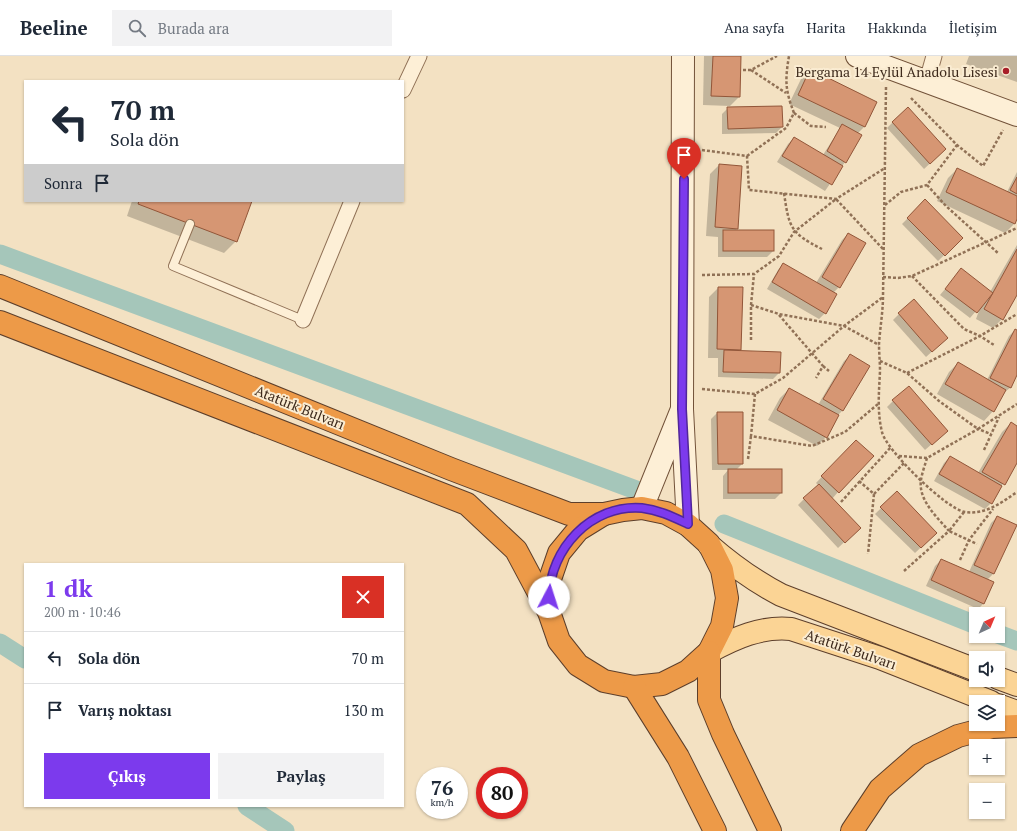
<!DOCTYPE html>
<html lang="tr">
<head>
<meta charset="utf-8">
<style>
	:root { --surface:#fff; --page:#f2f2f3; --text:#1f2937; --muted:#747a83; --line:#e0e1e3; --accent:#7c3aed }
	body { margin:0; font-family:"PT Serif",serif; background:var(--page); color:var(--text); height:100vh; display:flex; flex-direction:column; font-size:15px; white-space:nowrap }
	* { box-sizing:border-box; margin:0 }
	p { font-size:13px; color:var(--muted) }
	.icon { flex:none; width:22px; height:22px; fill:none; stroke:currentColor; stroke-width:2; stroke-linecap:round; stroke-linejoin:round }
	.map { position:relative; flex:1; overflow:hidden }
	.panel { position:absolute; left:24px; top:507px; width:380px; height:244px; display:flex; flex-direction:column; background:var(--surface); border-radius:0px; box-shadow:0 1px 3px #0004 }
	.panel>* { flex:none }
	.hud { position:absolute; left:24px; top:24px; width:380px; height:122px; border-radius:0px; box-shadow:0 1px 3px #0004; background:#fff; color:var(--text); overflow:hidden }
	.needle { width:26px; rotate:44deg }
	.tools { position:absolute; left:969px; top:551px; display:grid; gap:8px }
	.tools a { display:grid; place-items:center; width:36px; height:36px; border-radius:0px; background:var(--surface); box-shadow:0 1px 3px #0004; font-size:20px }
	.speed { position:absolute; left:416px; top:711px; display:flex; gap:8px; font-size:20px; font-weight:700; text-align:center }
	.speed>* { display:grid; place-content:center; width:52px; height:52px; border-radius:50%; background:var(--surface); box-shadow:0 1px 3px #0004; line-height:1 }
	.speed small { font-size:10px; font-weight:400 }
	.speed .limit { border:6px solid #d22; background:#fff; color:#111 }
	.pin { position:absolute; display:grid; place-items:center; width:34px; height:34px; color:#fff; margin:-41px -17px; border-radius:50% 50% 50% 0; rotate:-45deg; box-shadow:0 0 4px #0007 }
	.pin .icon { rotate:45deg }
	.me { position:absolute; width:44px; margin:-22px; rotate:5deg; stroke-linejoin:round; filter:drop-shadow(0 0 3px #0008) }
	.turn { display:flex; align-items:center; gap:14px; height:84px; padding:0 20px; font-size:18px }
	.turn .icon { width:52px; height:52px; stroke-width:2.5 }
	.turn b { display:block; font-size:28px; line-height:34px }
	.then { display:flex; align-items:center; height:38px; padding:0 20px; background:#0003; gap:8px; font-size:15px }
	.round { display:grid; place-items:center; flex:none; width:42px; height:42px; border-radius:0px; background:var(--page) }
	.summary { display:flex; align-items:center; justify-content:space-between; height:68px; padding:0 20px }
	h1 { font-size:24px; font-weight:600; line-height:30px; color:var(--accent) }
	.action { display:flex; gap:8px; margin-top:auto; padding:8px 20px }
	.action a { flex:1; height:46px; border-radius:0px; background:var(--accent); color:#fff; font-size:16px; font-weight:600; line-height:46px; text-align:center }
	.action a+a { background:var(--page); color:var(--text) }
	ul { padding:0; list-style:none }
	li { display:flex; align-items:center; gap:12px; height:52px; padding:0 20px; border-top:1px solid var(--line) }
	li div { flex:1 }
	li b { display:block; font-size:15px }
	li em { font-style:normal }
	header { display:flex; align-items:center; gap:24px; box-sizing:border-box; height:56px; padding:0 20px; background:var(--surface); border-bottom:1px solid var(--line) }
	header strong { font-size:19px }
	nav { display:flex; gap:22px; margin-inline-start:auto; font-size:14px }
	.search { width:280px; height:36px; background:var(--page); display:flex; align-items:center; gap:10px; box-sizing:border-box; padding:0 14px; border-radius:0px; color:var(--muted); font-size:15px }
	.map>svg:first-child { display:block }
</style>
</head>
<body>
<header>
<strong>Beeline</strong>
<div class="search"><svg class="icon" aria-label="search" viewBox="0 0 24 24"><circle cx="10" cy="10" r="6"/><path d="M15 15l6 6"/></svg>Burada ara</div>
<nav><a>Ana sayfa</a><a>Harita</a><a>Hakkında</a><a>İletişim</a></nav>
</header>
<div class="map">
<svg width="1017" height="775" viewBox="0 0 1017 775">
	<rect width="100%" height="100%" fill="#f3e1c2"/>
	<g fill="#0003">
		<polygon points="704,0 740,0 739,41 730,50 703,49"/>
		<polygon points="969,0 1017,0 1017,26 966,8"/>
		<polygon points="811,14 876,46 864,71 857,78 845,106 825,135 777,106 788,88 794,82 823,99 840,72 789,48 801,23"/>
		<polygon points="781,51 782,71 776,77 722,78 722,58 728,52"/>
		<polygon points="893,66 939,99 924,113 887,72"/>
		<polygon points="719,109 737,173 735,175 773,195 767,201 718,201 718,181 706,180 710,118"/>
		<polygon points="957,113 1007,136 1017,116 1017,161 1014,168 1005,177 937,145 948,122"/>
		<polygon points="132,145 251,145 236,185 224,197 127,160"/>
		<polygon points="925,145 962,182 938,205 902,168"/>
		<polygon points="848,178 839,231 833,237 825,257 819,263 767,233 778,214 783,208 816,227 842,184"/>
		<polygon points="1017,189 1017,236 1002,263 993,272 976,263 981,249 970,262 940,239 961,214 990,236"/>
		<polygon points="718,232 740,293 738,296 779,317 773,323 718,321 718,302 708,302 709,241"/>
		<polygon points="899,258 947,282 926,301 893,264"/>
		<polygon points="1015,274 1017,275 1017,317 1010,332 1003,337 993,355 984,365 937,338 949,316 958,307 987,324 1009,280"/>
		<polygon points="850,300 868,311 842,355 837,360 826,381 817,390 768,364 780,342 789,333 818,349 844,305"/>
		<polygon points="893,345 941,380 925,394 887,351"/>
		<polygon points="717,357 742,408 736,414 781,414 781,437 775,443 723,443 723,420 728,414 712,414 711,363"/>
		<polygon points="1011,367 1017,371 1017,405 991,447 985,453 934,425 944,407 950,401 978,417 1002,376"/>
		<polygon points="850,391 838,436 832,443 859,472 838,492 798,449 818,429 816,427"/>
		<polygon points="897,437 936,477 915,497 875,458"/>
		<polygon points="997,461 993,518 987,524 984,547 978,553 926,530 935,510 941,504 969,516 991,467"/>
	</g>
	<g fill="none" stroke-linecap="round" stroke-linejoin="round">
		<g stroke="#a5c6ba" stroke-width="19">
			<polyline points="0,198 636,434"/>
			<polyline points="724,468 976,569"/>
			<polyline points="998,578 1017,585"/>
			<polyline points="0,587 25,603"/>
			<polyline points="247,750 285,775"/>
		</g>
	</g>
	<g fill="#d69673" stroke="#925639">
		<polygon points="713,0 741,0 740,41 711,40"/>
		<polygon points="810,13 877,46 865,71 798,39"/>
		<polygon points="782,50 783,71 728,73 727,51"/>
		<polygon points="908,51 946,93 930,108 892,66"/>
		<polygon points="842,68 862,79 846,107 827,95"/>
		<polygon points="794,81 843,110 832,129 782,100"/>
		<polygon points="719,108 742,110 738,173 715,171"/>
		<polygon points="957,112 1017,140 1017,163 1015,168 946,136"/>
		<polygon points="1017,121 1017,138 1010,134"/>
		<polygon points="925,143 963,182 945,200 907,162"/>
		<polygon points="139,145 252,145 237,186 138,148"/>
		<rect x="723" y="174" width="51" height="21"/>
		<polygon points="848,177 866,187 840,232 822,221"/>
		<polygon points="1017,193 1017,239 1003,264 984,253"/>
		<polygon points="783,207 837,238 826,258 772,226"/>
		<polygon points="961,212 993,237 977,257 945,233"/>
		<polygon points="718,231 743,231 741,294 717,293"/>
		<polygon points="914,243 948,282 932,296 898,257"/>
		<polygon points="1015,273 1017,274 1017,319 1011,332 990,322"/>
		<polygon points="724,294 781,296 780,317 723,316"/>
		<polygon points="850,298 870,310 843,355 823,343"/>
		<polygon points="958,306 1006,334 994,356 945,328"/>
		<polygon points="909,330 948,375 932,389 892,344"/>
		<polygon points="789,332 839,359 827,382 777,354"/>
		<polygon points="717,356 743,356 743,408 718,408"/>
		<polygon points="1011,366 1017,370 1017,407 1005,429 982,416"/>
		<polygon points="856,384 874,400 839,437 821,420"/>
		<polygon points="950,400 1002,430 992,448 939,418"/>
		<rect x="728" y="413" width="54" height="24"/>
		<polygon points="819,428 861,472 845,487 803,442"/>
		<polygon points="897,435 937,477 921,492 880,451"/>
		<polygon points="997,460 1017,469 994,518 974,509"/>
		<polygon points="941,503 994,526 984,548 931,524"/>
	</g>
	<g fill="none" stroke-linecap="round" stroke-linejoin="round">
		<g stroke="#907156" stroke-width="10">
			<polyline id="lane" points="190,168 173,210 303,264"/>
		</g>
		<g stroke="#907156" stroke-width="17">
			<g id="street">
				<polyline points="927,25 934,0"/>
				<polyline points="403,34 419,0"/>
				<polyline points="303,264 352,145"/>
			</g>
		</g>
		<g stroke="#725239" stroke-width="24">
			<g id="secondary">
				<polyline points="857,0 1017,59"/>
				<polyline points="682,353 683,0"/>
				<polyline points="642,452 682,353 688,469"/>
			</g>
		</g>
		<g stroke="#5d3f2b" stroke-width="24">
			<g id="primary">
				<path d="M709,489C732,509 754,525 781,539L976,614"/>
				<path d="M709,596C735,582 761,570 791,573L880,602L991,646"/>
				<polyline points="998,622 1017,629"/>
				<polyline points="998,649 1017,656"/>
			</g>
		</g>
		<g stroke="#5d3f2b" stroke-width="24">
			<g id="highway">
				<polyline points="0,230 451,413 569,458 604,458 623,454 642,452 666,457 688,469 709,488 722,514 727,542 722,570 709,596 688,615 662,628 634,631 604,625 578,609 559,585 549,556 516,494 467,448 0,266"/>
				<polyline points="549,555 549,526 559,497 578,474 604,458"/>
				<polyline points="709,596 709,644 723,678 770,775"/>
				<polyline points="634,631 678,701 715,775"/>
				<polyline points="852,775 880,733 919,699 958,680 992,671 1017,670"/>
			</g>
		</g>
		<g stroke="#907156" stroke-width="2.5" stroke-dasharray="3 2" stroke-linecap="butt">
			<polyline points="743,14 751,14 777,0"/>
			<polyline points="751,14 786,37"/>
			<path d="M886,31C885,100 884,170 883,240C883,256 880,272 879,288C879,297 880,306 880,315C879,336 877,356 882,376C886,394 946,453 965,456C985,459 1001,447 1017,436"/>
			<polyline points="911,42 957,89 983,110 1003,74"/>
			<polyline points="794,57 811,70 826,71"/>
			<polyline points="702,94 747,100 749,134 836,143 885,112"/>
			<path d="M747,100L786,72L794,57C785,34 785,24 789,0"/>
			<polyline points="927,129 946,150 999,198"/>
			<path d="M784,137C789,171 790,177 822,193"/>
			<polyline points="885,149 901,136 927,129 957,89"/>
			<polyline points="702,219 754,218 779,200 794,176 836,143 883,193"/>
			<polyline points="912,220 964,273 980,280 994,289"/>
			<polyline points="883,221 898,222 912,220 1017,172"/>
			<polyline points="751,249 779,258 844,270 879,289"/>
			<polyline points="779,259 823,310 816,322"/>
			<polyline points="751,284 751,249 754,218"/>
			<polyline points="880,305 907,317 939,345 978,373 1017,348"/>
			<polyline points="823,310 829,315"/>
			<polyline points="907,317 980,280 1017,258"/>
			<polyline points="702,333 755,338 783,322 844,270 883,241"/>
			<polyline points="755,338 751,380 812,390 845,376 878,348"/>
			<polyline points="984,394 999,361"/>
			<polyline points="899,400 927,402 978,373 991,378"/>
			<polyline points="748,403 751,380"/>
			<polyline points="859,425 874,438 868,498"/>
			<polyline points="874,438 904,407"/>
			<polyline points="841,446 891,391"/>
			<polyline points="964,456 949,475 977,488"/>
			<polyline points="960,504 969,484 993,453"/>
			<path d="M904,515L949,475C937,461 918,444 921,424C922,417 925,409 927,402"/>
		</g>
		<use href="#lane" stroke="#fdefd6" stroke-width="8"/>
		<use href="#street" stroke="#fdefd6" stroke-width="15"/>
		<use href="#secondary" stroke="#fdefd6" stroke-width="22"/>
		<use href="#primary" stroke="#fbd495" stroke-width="22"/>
		<use href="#highway" stroke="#ed9a48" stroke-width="22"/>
	</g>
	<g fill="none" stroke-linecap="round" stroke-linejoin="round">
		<g stroke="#51269a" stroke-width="10">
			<path id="route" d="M549,541C550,493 591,448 642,452C659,454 673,461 688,468L682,353L684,123"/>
		</g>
		<use href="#route" stroke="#7c3aed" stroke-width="7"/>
	</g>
	<circle fill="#a71e28" stroke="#faecd2" stroke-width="1.5" cx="1006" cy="15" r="4"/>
	<g text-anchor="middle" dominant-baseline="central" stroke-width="4" stroke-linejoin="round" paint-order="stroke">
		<g font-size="14" fill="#3e2a1c" stroke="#faecd2" text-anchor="end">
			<text x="998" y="15">Bergama 14 Eylül Anadolu Lisesi</text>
		</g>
		<g font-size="14" fill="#3e2a1c" stroke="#faecd2">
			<text transform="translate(300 351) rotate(22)">Atatürk Bulvarı</text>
			<text transform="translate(851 593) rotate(19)">Atatürk Bulvarı</text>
		</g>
	</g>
</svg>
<div class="tools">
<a><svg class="needle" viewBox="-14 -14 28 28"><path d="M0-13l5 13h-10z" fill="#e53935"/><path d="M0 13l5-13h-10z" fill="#747a83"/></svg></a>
<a><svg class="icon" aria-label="sound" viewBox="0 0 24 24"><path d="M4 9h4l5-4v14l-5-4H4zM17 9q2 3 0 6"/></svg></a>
<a><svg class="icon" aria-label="layers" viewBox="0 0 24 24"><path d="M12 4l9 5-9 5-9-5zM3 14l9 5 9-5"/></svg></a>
<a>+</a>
<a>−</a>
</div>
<div class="speed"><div>76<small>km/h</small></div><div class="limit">80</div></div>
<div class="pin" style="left:684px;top:123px;background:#d93025"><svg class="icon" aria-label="arrive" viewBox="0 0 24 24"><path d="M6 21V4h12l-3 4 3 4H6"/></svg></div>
<svg class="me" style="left:549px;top:541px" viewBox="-20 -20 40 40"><circle r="19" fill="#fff"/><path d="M0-13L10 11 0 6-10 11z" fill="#7c3aed"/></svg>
<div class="hud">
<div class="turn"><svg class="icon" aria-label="left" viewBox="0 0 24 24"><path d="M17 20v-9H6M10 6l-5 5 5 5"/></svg><div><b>70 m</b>Sola dön</div></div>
<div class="then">Sonra<svg class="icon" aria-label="arrive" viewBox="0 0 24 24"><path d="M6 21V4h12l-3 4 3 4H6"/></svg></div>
</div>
<section class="panel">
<div class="summary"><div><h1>1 dk</h1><p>200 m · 10:46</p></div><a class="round" style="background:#d93025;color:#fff"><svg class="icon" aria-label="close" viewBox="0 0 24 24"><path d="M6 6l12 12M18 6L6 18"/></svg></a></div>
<ul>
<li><svg class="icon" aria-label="left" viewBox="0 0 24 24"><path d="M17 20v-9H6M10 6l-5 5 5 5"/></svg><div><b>Sola dön</b></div><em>70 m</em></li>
<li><svg class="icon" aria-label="arrive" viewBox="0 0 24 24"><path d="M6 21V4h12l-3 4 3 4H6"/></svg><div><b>Varış noktası</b></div><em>130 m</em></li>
</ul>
<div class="action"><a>Çıkış</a><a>Paylaş</a></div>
</section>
</div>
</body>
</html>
